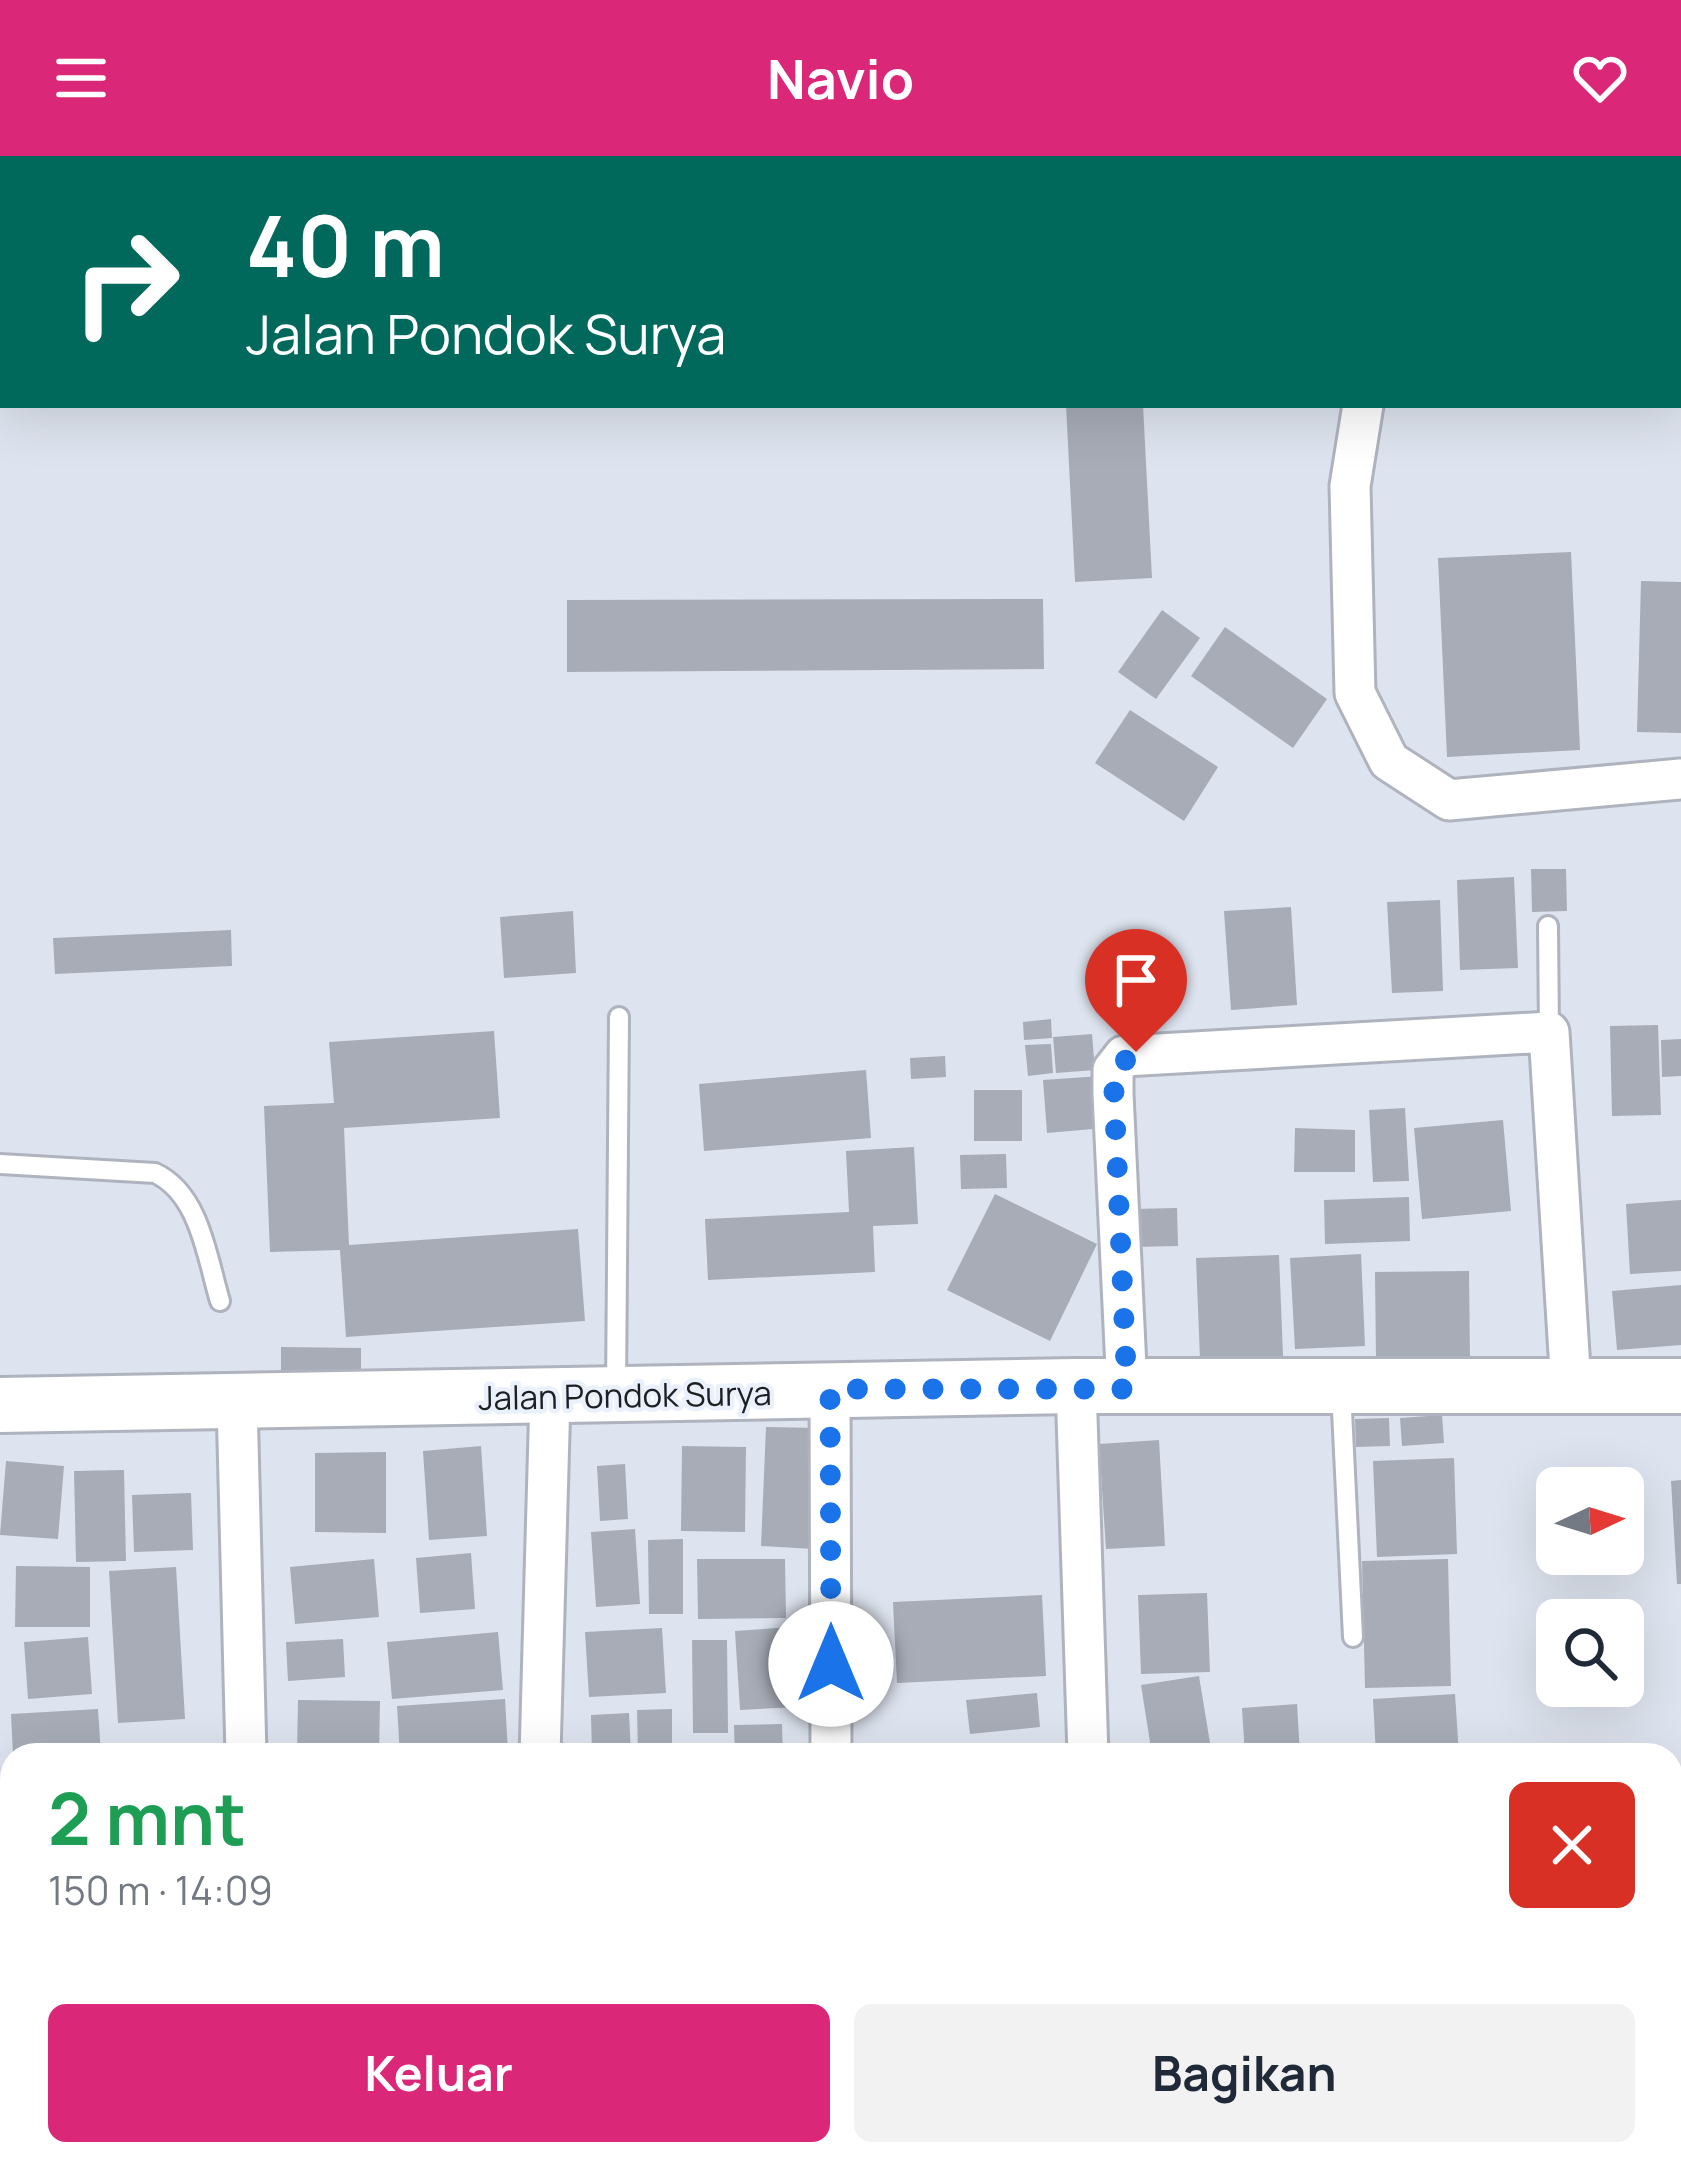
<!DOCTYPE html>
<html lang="id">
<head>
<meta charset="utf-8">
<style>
	:root { --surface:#fff; --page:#f2f2f3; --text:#1f2937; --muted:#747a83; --accent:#db2777 }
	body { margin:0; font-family:Manrope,sans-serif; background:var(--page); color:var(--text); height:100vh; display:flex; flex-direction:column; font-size:45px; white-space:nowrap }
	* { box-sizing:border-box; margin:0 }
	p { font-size:39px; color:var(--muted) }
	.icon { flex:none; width:66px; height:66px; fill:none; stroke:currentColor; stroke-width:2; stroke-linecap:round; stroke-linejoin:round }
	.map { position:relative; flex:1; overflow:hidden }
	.panel { position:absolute; left:0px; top:1587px; width:1683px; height:423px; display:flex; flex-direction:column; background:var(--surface); border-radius:36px 36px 0 0; box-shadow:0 12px 48px #0002 }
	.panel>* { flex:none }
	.hud { position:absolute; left:0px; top:0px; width:1683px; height:252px; box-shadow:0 12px 48px #0002; background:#00695c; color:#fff; overflow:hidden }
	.needle { width:78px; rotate:86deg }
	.controls { position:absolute; left:1536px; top:1311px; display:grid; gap:24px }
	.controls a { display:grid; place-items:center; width:108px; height:108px; border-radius:18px; background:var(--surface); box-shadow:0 12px 48px #0002; font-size:60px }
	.pin { position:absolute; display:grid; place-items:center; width:102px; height:102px; color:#fff; margin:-123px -51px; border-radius:50% 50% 50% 0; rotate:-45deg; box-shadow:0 0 12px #0007 }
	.pin .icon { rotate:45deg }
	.me { position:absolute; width:132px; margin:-66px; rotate:0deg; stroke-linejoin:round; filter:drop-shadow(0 0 9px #0008) }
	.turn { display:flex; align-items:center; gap:42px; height:252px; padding:0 48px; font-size:54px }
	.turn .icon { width:156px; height:156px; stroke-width:2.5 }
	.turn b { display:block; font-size:84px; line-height:102px }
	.round { display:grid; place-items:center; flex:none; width:126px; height:126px; border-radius:18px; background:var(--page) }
	.overview { display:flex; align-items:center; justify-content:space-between; height:204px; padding:0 48px }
	h1 { font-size:72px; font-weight:700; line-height:90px; color:#1e9e55 }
	.action { display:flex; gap:24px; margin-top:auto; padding:24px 48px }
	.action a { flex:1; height:138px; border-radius:18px; background:var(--accent); color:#fff; font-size:48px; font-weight:700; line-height:138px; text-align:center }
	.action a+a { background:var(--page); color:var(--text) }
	header { display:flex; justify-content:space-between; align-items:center; height:156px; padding:0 48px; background:var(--accent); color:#fff; font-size:54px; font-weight:700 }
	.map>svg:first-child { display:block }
</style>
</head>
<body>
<header><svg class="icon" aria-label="menu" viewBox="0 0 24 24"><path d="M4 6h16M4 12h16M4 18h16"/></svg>Navio<svg class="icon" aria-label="heart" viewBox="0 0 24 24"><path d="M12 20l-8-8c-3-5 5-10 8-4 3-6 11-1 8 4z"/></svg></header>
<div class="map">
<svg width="1681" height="2008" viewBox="0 0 1681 2008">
	<rect width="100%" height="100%" fill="#dee4ef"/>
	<g fill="#a7acb7">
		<polygon points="1066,249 1143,249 1152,422 1075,426"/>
		<polygon points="1571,396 1580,594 1447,601 1438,402"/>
		<polygon points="1641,425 1681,426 1681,577 1637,576"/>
		<polygon points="1043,443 1044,513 567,516 567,444"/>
		<polygon points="1162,454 1200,482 1156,543 1118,516"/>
		<polygon points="1225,471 1327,543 1293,592 1191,520"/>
		<polygon points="1130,554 1218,611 1184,665 1095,607"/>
		<polygon points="1531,713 1566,713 1567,755 1532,756"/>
		<polygon points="1514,721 1518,812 1460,814 1457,724"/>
		<polygon points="1440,744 1443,835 1392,837 1387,746"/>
		<polygon points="1291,751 1297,849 1231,854 1224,755"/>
		<polygon points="573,755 576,817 504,822 500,761"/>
		<polygon points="231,774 232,810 55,818 53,782"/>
		<polygon points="1051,863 1052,882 1024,884 1023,866"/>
		<polygon points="1658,869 1661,959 1612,960 1610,870"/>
		<polygon points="494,875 500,962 344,972 349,1089 578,1073 585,1165 346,1181 340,1094 270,1096 264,950 334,947 329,886"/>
		<polygon points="1092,878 1095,914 1056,917 1053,881"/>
		<polygon points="1681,883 1681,920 1662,921 1661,884"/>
		<polygon points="1051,888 1053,917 1028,920 1025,889"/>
		<polygon points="945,900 946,921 911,923 910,902"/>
		<polygon points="866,914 871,982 704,995 699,928"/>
		<polygon points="1101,920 1104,972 1047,977 1043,924"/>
		<rect x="974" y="934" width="48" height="51"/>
		<polygon points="1405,952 1409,1025 1373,1026 1369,954"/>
		<polygon points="1503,964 1511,1055 1422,1063 1414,972"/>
		<polygon points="1295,972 1355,974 1355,1016 1294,1016"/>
		<polygon points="914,991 918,1068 873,1070 875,1116 708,1124 705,1063 849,1056 846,995"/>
		<polygon points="1006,998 1007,1032 961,1033 960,999"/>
		<polygon points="995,1038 1097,1088 1050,1185 947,1134"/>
		<polygon points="1409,1041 1410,1085 1325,1088 1324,1044"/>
		<polygon points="1681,1044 1681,1115 1630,1118 1626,1048"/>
		<polygon points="1177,1052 1178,1090 1133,1091 1132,1053"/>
		<polygon points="1361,1098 1365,1190 1295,1193 1290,1102"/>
		<polygon points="1279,1099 1283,1200 1200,1203 1196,1102"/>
		<polygon points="1469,1115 1470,1201 1376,1203 1375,1116"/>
		<polygon points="1681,1129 1681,1189 1617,1194 1612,1135"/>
		<polygon points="281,1191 361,1192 361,1229 281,1228"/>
		<polygon points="1442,1259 1444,1287 1402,1290 1400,1262"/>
		<polygon points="1389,1262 1390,1290 1356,1291 1355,1263"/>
		<polygon points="766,1271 819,1272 814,1393 761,1390"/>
		<polygon points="1159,1284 1165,1390 1106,1393 1099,1288"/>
		<polygon points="481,1290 487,1380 429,1384 423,1295"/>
		<polygon points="682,1290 746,1291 745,1376 681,1375"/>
		<polygon points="386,1296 386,1377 315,1376 315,1297"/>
		<polygon points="1454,1302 1457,1398 1377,1401 1373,1305"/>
		<polygon points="6,1305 64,1310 58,1383 0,1379"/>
		<polygon points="625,1308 628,1363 600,1365 597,1310"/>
		<polygon points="124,1314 126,1405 76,1406 74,1315"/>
		<polygon points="1681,1324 1681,1428 1677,1428 1671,1325"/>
		<polygon points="191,1337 193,1394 134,1396 132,1339"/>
		<polygon points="635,1373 640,1448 596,1451 591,1376"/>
		<polygon points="683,1383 683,1458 649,1458 648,1384"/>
		<polygon points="471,1397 475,1453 420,1457 416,1402"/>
		<polygon points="374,1403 379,1461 295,1468 290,1411"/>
		<polygon points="697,1403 785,1403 786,1462 698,1463"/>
		<polygon points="1448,1403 1451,1530 1365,1532 1362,1405"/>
		<polygon points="16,1410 90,1411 90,1471 15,1471"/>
		<polygon points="176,1411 185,1563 118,1567 109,1415"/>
		<polygon points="1207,1437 1210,1516 1141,1518 1138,1439"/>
		<polygon points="1042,1439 1046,1520 897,1527 893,1446"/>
		<polygon points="791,1471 796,1551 740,1554 735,1475"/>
		<polygon points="662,1472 666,1537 589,1541 585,1476"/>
		<polygon points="498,1476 503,1534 392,1543 387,1486"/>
		<polygon points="88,1481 92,1538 28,1543 24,1486"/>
		<polygon points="343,1483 345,1521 288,1525 286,1486"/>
		<polygon points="692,1484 727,1484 728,1577 693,1577"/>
		<polygon points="1199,1520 1212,1599 1152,1599 1141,1529"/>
		<polygon points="1037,1537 1040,1571 970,1578 966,1544"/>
		<polygon points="1455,1538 1459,1599 1376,1599 1373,1543"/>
		<polygon points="505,1543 508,1596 400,1599 397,1550"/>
		<polygon points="298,1544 380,1545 379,1599 297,1599"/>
		<polygon points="1297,1548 1300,1599 1245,1599 1242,1552"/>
		<polygon points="98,1553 101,1599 13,1599 11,1558"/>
		<polygon points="672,1553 672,1597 638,1598 637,1554"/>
		<polygon points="629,1557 631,1599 592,1599 591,1559"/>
		<polygon points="782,1568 783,1599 735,1599 734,1569"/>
		<polygon points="190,1587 191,1599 114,1599 113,1590"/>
		<rect x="679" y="1587" width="38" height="12"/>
		<polygon points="1016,1592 1017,1599 980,1599 980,1596"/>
		<polygon points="12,1632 12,1684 2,1685 0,1633"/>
		<polygon points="12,1700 12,1760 0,1761 0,1701"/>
		<polygon points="1681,1724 1681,1766 1672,1767 1671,1725"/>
		<polygon points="7,1776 12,1776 12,1810 8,1810"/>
		<polygon points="18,1998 106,1998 107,2008 19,2008"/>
		<polygon points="130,1998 228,1998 229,2008 131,2008"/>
		<polygon points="333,1998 399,1998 400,2008 313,2008 312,2000"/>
		<polygon points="602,1998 680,1998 680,2008 601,2008"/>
		<polygon points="699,1998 810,1998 811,2006 700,2008"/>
		<rect x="914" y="1998" width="75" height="10"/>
		<polygon points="1123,1998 1161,1998 1162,2008 1123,2008"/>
		<rect x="1170" y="1998" width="58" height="10"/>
		<polygon points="1538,1998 1583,1998 1583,2008 1539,2008"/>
		<rect x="1593" y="1998" width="71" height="10"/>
	</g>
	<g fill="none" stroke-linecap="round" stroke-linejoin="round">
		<g stroke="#aeb3bd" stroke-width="24">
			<g id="lane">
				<polyline points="1548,770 1549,876"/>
				<path d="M0,1008L155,1017C200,1038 207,1102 220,1145"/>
				<polyline points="616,1234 619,861"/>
				<polyline points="1341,1234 1353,1481"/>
				<polyline points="1510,1998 1510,2008"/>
			</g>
		</g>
		<g stroke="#aeb3bd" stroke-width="45">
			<g id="street">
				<polyline points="64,0 64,3"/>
				<polyline points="1363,249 1350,330 1355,537 1389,605 1449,644 1681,623"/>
				<polyline points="1076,1230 1088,1599"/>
				<polyline points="830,1233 831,1599"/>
				<polyline points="1127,1233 1113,938 1113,914 1124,900 1549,876 1571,1230"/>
				<polyline points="237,1246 246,1599"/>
				<polyline points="540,1599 550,1241"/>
				<polyline points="257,1998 257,2008"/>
				<polyline points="543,1998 543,2008"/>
				<polyline points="847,1998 848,2008"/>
				<polyline points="1101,1998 1101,2008"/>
				<polyline points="1365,1998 1365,2008"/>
			</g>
		</g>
		<g stroke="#aeb3bd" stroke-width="60">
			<polyline id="secondary" points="0,1249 1076,1230 1681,1230"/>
		</g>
		<use href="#lane" stroke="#fff" stroke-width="18"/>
		<use href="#street" stroke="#fff" stroke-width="39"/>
		<use href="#secondary" stroke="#fff" stroke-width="54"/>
	</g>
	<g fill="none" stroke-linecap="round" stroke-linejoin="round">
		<polyline stroke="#1a73e8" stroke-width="21" stroke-dasharray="0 37.8" points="831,1508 830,1233 1127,1233 1113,914 1136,896"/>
	</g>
	<g text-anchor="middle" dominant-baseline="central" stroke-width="9" stroke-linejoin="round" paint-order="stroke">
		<g font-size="33" fill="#1d1f23" stroke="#ebf1fc">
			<text transform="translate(625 1239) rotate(-1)">Jalan Pondok Surya</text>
		</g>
	</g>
</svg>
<div class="controls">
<a><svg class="needle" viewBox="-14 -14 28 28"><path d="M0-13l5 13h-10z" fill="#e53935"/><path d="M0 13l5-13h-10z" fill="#747a83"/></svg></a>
<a><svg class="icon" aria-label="search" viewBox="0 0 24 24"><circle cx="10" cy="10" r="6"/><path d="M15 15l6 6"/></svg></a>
</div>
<div class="pin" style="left:1136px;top:896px;background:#d93025"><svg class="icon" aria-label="arrive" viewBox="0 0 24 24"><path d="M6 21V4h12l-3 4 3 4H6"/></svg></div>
<svg class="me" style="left:831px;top:1508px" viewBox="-20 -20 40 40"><circle r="19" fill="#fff"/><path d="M0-13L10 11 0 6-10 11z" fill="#1a73e8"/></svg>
<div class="hud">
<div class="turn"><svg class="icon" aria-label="right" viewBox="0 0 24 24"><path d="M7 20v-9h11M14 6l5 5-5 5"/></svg><div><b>40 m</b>Jalan Pondok Surya</div></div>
</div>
<section class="panel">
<div class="overview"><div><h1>2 mnt</h1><p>150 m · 14:09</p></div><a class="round" style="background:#d93025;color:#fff"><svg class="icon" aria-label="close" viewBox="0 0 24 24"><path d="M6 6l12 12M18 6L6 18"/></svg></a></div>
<div class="action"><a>Keluar</a><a>Bagikan</a></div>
</section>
</div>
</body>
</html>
